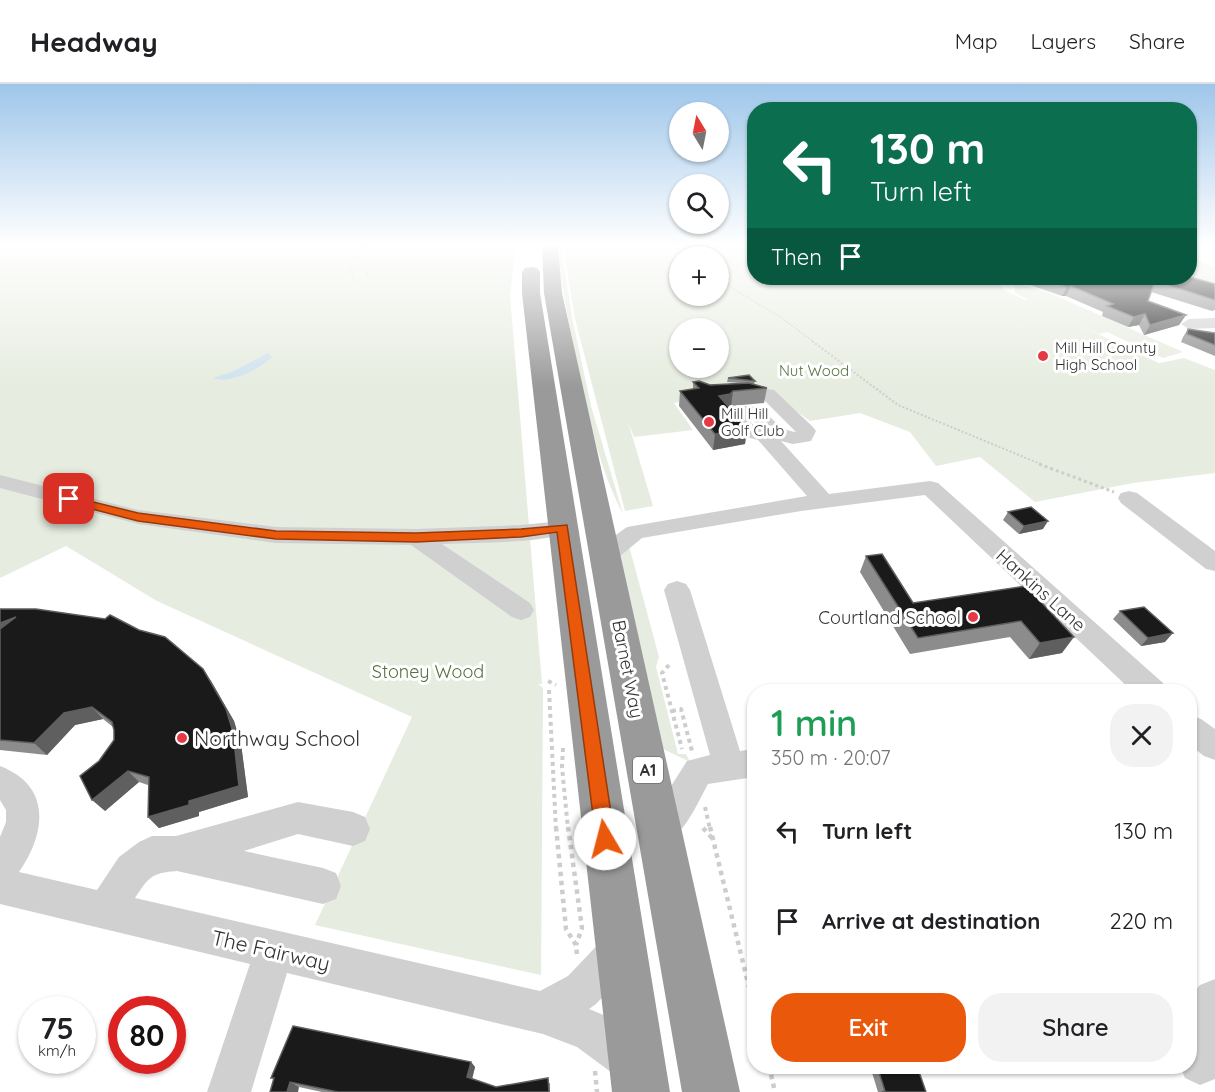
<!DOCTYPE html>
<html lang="en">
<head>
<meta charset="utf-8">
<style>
	:root { --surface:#fff; --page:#f2f2f2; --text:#202124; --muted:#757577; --line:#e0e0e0; --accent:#ea580c }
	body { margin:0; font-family:Quicksand,sans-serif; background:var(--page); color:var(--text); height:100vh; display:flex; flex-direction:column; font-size:22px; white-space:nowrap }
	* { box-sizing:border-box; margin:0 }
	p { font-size:20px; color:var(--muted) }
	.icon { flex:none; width:33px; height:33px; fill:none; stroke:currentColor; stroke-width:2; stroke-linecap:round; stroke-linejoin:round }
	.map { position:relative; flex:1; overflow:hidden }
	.side { position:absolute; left:747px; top:600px; width:450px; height:390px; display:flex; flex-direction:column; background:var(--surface); border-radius:24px; box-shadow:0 2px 4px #0004 }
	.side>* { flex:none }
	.banner { position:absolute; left:747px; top:18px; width:450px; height:183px; border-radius:24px; box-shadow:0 2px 4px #0004; background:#0b6e4f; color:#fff; overflow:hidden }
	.needle { width:39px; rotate:350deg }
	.controls { position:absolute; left:669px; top:18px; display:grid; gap:12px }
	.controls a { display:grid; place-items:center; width:60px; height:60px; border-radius:50%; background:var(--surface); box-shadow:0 2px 4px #0004; font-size:30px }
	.speed { position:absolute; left:18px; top:912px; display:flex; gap:12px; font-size:30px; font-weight:700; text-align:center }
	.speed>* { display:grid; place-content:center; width:78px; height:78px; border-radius:50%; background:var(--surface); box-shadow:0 2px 4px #0004; line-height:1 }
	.speed small { font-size:15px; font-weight:400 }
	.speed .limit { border:9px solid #d22; background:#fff; color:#111 }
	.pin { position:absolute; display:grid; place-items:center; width:51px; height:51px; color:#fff; margin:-26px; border-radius:12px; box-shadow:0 3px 9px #0006 }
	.me { position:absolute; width:66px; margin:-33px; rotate:352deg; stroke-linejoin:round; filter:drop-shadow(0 0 4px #0008) }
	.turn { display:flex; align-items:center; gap:21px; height:126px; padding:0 24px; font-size:27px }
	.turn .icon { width:78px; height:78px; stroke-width:2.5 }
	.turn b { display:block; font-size:42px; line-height:51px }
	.then { display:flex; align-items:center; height:57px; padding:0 24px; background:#0003; gap:12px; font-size:22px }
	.round { display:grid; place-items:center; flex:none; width:63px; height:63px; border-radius:24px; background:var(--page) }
	.overview { display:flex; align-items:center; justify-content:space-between; height:102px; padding:0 24px }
	h1 { font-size:36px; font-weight:600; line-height:45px; color:#1e9e55 }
	.action { display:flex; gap:12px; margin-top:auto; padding:12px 24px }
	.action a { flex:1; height:69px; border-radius:24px; background:var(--accent); color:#fff; font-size:24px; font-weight:600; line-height:69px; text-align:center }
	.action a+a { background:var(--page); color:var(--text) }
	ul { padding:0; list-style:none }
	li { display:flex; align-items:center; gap:18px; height:90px; padding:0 24px }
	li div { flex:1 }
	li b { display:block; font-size:22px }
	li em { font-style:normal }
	header { display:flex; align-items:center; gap:36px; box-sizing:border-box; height:84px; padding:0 30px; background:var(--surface); border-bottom:2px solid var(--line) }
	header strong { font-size:28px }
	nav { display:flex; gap:33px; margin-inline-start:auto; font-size:21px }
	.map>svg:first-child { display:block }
</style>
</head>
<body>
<header>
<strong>Headway</strong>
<nav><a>Map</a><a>Layers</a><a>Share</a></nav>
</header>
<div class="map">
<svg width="1215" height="1008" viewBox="0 0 1215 1008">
	<rect width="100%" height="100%" fill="#fff"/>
	<g fill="#e6ecdf" fill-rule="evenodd">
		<polygon points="0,162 516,162 510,211 542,600 538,600 543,604 541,891 315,841 412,633 157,517 66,462 0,494"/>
		<path d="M558,162H561L572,233L591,322L623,430C602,390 592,347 582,303C572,256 562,210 558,162Z"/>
		<path d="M566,162H754V194H1003L1002,205L1025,216L1027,215L1015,209V199L1052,210L1183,268L1163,274L1107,248L1099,250L1058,231L1159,279L1184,274L1215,286V389L1133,399L1035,418L980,373L936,382L910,348L860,329L810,337L766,305L674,319L693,346L634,353L628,338L653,422L625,427L575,235L565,174ZM680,172H718V212H680ZM680,244H718V284H680Z"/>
		<polygon points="1190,171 1215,184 1215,201 1190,194"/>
		<polygon points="628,458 659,573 656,583 678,670 686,670 690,678 663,665 619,468"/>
	</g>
	<path fill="#cfe2ee" d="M268,269L272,273C260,285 229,301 213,294L234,287Z"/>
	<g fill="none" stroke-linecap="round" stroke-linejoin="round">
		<g stroke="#cdcdcd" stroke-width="1.5" stroke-dasharray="1.5 1.5" stroke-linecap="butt">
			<polyline points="363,162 361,170 369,194"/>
			<polyline points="677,162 696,172"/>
			<polyline points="691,170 710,162"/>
			<polyline points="718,190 733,205 779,232 814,258"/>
			<polyline points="354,197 348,176 362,174"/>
		</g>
		<polyline stroke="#cdcdcd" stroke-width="2" stroke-dasharray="2 2" stroke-linecap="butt" points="812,257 898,321 1043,381"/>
		<polyline stroke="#cdcdcd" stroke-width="3" stroke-dasharray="3 3" stroke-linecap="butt" points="1039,380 1114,408"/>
		<g stroke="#cdcdcd" stroke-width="4" stroke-dasharray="4 4" stroke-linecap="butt">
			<polyline points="669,581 662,589 682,665"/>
			<polyline points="548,597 556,601"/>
			<polyline points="549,606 556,745"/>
			<polyline points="672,627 681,625 692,667"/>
			<polyline points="563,664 562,683 568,745"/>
			<polyline points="705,723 710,745"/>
		</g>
		<g stroke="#cdcdcd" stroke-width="4.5" stroke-dasharray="4.5 4.5" stroke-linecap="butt">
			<polyline points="556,743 566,845 576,861 577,871"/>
			<polyline points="568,743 582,844 576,861"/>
			<polyline points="710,743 754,924"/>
			<polyline points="703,744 712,754"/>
			<polyline points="769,982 775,1008"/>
			<polyline points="595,987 597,1008"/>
		</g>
		<g fill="#d0d0d0" fill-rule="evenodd">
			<polygon points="1215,234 1215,244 1189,245 1181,240 1189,235"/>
			<path d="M732,301L774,306L813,343L816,347L811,357L793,360L781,357L829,410L930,397L938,399L1163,599L1167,608H1133L925,411L801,427L642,454L614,477L605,479L596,477L593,471L596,465L627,443L807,412L758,356L742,352L727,333L731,324C773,314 767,345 796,348L763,315L726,310L723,306L726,302ZM747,334H752L760,344L755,343Z"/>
			<path d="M0,391L138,426L276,443L416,445L521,441L562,437L570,439L574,444L570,449C529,460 484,458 442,460L530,519L534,526L530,533L521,536L512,533L411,461L276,459L138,440L0,404Z"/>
			<polygon points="1129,407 1137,409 1215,467 1215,487 1206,485 1121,419 1118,414 1121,409"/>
			<path d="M677,497L686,500L690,506L740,667L754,665V693L708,700C696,722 684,752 660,762L648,757L643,745L648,733L666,710L687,677L710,671L664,506L668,500Z"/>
			<polygon points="1190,631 1201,635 1215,645 1215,676 1204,672 1190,661"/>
			<path d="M0,682C52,702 46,749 19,788L97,806L119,773L139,758L152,752H176L298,718L353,728L365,733L370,745L365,757L353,762L298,750L244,767L323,784L336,789L341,802L336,815L323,820L177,787C151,789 149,793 135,814L540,907L568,892L608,850L622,844L636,850L642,864L636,878L596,920L589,925L606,932L649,964L656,979L649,994L634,1001L619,994L577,963L543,950L287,889L251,1008H207L250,880L0,820V753L6,738V726L0,716Z"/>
			<polygon points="1215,895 1215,995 1200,1001 1185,994 1180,982 1190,982 1190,912 1200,901"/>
		</g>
		<g fill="#9a9a9a" fill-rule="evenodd">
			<polygon points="542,162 558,162 562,209 740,1008 682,1008 544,209"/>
			<polygon points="531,183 537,184 540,188 540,209 670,1008 612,1008 522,209 522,188 525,184"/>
		</g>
	</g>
	<g fill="#8c8c8c">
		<polygon points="1010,194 1190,194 1215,200 1215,226 1212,227 1151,208 1148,217 1186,231 1179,241 1144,251 1139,241 1128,243 1102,232 1103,228 1066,212 1062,212"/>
		<polygon points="1188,245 1215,249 1215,272 1181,258 1183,253"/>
		<polygon points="728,294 755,297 754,300 767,304 764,319 731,322 729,324 747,344 745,360 713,366 679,322 680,307 693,305 693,298 710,301 741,299 727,298"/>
		<polygon points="1008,428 1043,445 1019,450 1003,436"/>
		<polygon points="866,472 913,519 1026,502 1062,569 1029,575 1010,553 910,570 860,488"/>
		<polygon points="0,525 211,597 234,637 241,660 248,713 199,728 199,732 159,744 148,733 148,701 139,698 105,727 99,677 114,656 114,646 113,643 103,635 75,641 47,671 0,666"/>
		<polygon points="1120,527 1165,558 1141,562 1113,535"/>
		<polygon points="471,978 475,983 472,995 496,1003 550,999 550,1008 322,1008 299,1003 271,994"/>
		<polygon points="870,982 917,982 926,1008 878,1008"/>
	</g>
	<g fill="#5f5f5f">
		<polygon points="1071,202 1066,212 1062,212 1067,203"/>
		<polygon points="1145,230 1139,241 1128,243 1134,233"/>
		<polygon points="1186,231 1179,241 1144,251 1150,241"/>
		<polygon points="733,307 731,322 728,325 719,312"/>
		<polygon points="747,344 745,360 713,366 715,350"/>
		<polygon points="1048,437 1043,445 1019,450 1024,442"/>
		<polygon points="16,533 0,556 0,539"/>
		<polygon points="1173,549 1165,558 1141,562 1148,554"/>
		<polygon points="1074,553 1062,569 1029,575 1040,559"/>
		<polygon points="203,585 211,597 234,637 241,660 248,713 199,728 199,732 159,744 148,733 189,717"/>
		<polygon points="92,623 103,635 75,641 47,671 34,659 64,629"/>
		<polygon points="128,687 139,698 105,727 92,716"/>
		<polygon points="471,978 475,983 471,999 467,993"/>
		<polygon points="290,998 299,1003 298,1008 287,1008"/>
	</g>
	<g fill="#1a1a1a" stroke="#5f5f5f" stroke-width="1.5">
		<polygon points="1190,193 1215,200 1215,216 1155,197 1148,217 1186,231 1150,241 1145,230 1134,233 1107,222 1113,220 1071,202 1067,203 1041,194 1190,194"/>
		<polygon points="1188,245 1215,249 1215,261 1187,250"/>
		<polygon points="749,291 755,297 728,294"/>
		<polygon points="699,297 710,301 749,299 767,304 733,307 730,310 719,312 747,344 715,350 680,307 699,304 693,298"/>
		<polygon points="1031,423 1048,437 1024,442 1008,428"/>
		<polygon points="882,470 913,519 1026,502 1074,553 1040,559 1021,537 918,554 866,472"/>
		<polygon points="1144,523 1173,549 1148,554 1120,527"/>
		<polygon points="0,525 36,525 105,535 110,531 139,546 165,553 203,585 226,625 233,648 239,702 189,717 189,721 148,733 149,693 128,687 92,716 80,692 99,677 114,656 114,646 112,638 92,623 64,629 34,659 0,656 0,545 16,533 0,539"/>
		<polygon points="293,942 471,978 467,993 496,1003 548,994 549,1008 338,1008 290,998 287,1008 270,1008 274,994 271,994"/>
		<polygon points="877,982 917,982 926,1008 882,1008 885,1007"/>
	</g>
	<linearGradient id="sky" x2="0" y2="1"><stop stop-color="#9ec6ea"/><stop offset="0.53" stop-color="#fff"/><stop offset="1" stop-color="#fff" stop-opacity="0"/></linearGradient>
	<rect width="1215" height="303" fill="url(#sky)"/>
	<polygon fill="#ea580c" stroke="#983908" stroke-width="1.5" points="69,412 138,429 276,447 416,449 521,445 567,441 615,755 612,762 605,765 599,762 596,755 557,448 521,453 416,458 276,455 138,437 65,418 65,413"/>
	<g fill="#e63946" stroke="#fff" stroke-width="2">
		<circle cx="1043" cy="272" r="6"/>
		<circle cx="709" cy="338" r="6"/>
		<circle cx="973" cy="533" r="6"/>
		<circle cx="182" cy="654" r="6"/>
	</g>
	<g text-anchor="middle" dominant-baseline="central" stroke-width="6" stroke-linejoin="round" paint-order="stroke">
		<g font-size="15" fill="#333" stroke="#fff" text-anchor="start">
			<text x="1055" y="263">Mill Hill County<tspan x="1055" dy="17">High School</tspan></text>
			<text x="721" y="329">Mill Hill<tspan x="721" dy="17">Golf Club</tspan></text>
		</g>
		<g font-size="15" fill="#56703f" stroke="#fff">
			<text x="814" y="286">Nut Wood</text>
		</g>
		<rect fill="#fff" stroke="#707070" stroke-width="1.5" x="633" y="673" width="30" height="26" rx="4.5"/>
		<g font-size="16" font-weight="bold" fill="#333">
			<text x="648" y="686">A1</text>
		</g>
		<g font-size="18" fill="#333" stroke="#fff">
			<text transform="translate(1041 506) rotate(42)">Hankins Lane</text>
			<text transform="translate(628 585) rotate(79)">Barnet Way</text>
		</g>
		<g font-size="18" fill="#333" stroke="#fff" text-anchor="end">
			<text x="961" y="533">Courtland School</text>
		</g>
		<g font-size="18" fill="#56703f" stroke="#fff">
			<text x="428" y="587">Stoney Wood</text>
		</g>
		<g font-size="21" fill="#333" stroke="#fff" text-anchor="start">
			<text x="194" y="654">Northway School</text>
		</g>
		<g font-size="21" fill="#333" stroke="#fff">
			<text transform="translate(271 866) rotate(13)">The Fairway</text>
		</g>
	</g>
</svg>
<div class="controls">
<a><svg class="needle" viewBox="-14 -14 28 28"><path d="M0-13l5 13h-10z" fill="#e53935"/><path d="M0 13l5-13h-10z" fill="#757577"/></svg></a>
<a><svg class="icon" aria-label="search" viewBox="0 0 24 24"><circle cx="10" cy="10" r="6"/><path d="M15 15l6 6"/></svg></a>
<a>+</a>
<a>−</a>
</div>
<div class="speed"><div>75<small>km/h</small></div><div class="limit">80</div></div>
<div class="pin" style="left:69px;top:415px;background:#d93025"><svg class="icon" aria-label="arrive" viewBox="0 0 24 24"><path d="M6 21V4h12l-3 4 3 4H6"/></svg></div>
<svg class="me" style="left:605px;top:755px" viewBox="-20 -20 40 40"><circle r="19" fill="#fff"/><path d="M0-13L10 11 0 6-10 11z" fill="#ea580c"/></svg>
<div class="banner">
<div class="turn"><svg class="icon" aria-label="left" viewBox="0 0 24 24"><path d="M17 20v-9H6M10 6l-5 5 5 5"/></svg><div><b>130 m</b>Turn left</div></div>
<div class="then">Then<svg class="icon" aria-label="arrive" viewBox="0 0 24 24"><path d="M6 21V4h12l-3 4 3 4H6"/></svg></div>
</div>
<section class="side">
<div class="overview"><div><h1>1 min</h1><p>350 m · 20:07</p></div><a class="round"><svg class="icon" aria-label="close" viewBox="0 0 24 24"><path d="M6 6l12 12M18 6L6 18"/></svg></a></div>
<ul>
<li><svg class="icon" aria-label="left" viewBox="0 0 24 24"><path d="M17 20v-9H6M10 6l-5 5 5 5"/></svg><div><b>Turn left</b></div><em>130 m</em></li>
<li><svg class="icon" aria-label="arrive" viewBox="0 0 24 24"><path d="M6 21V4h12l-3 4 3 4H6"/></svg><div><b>Arrive at destination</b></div><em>220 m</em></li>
</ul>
<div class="action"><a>Exit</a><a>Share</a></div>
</section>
</div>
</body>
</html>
